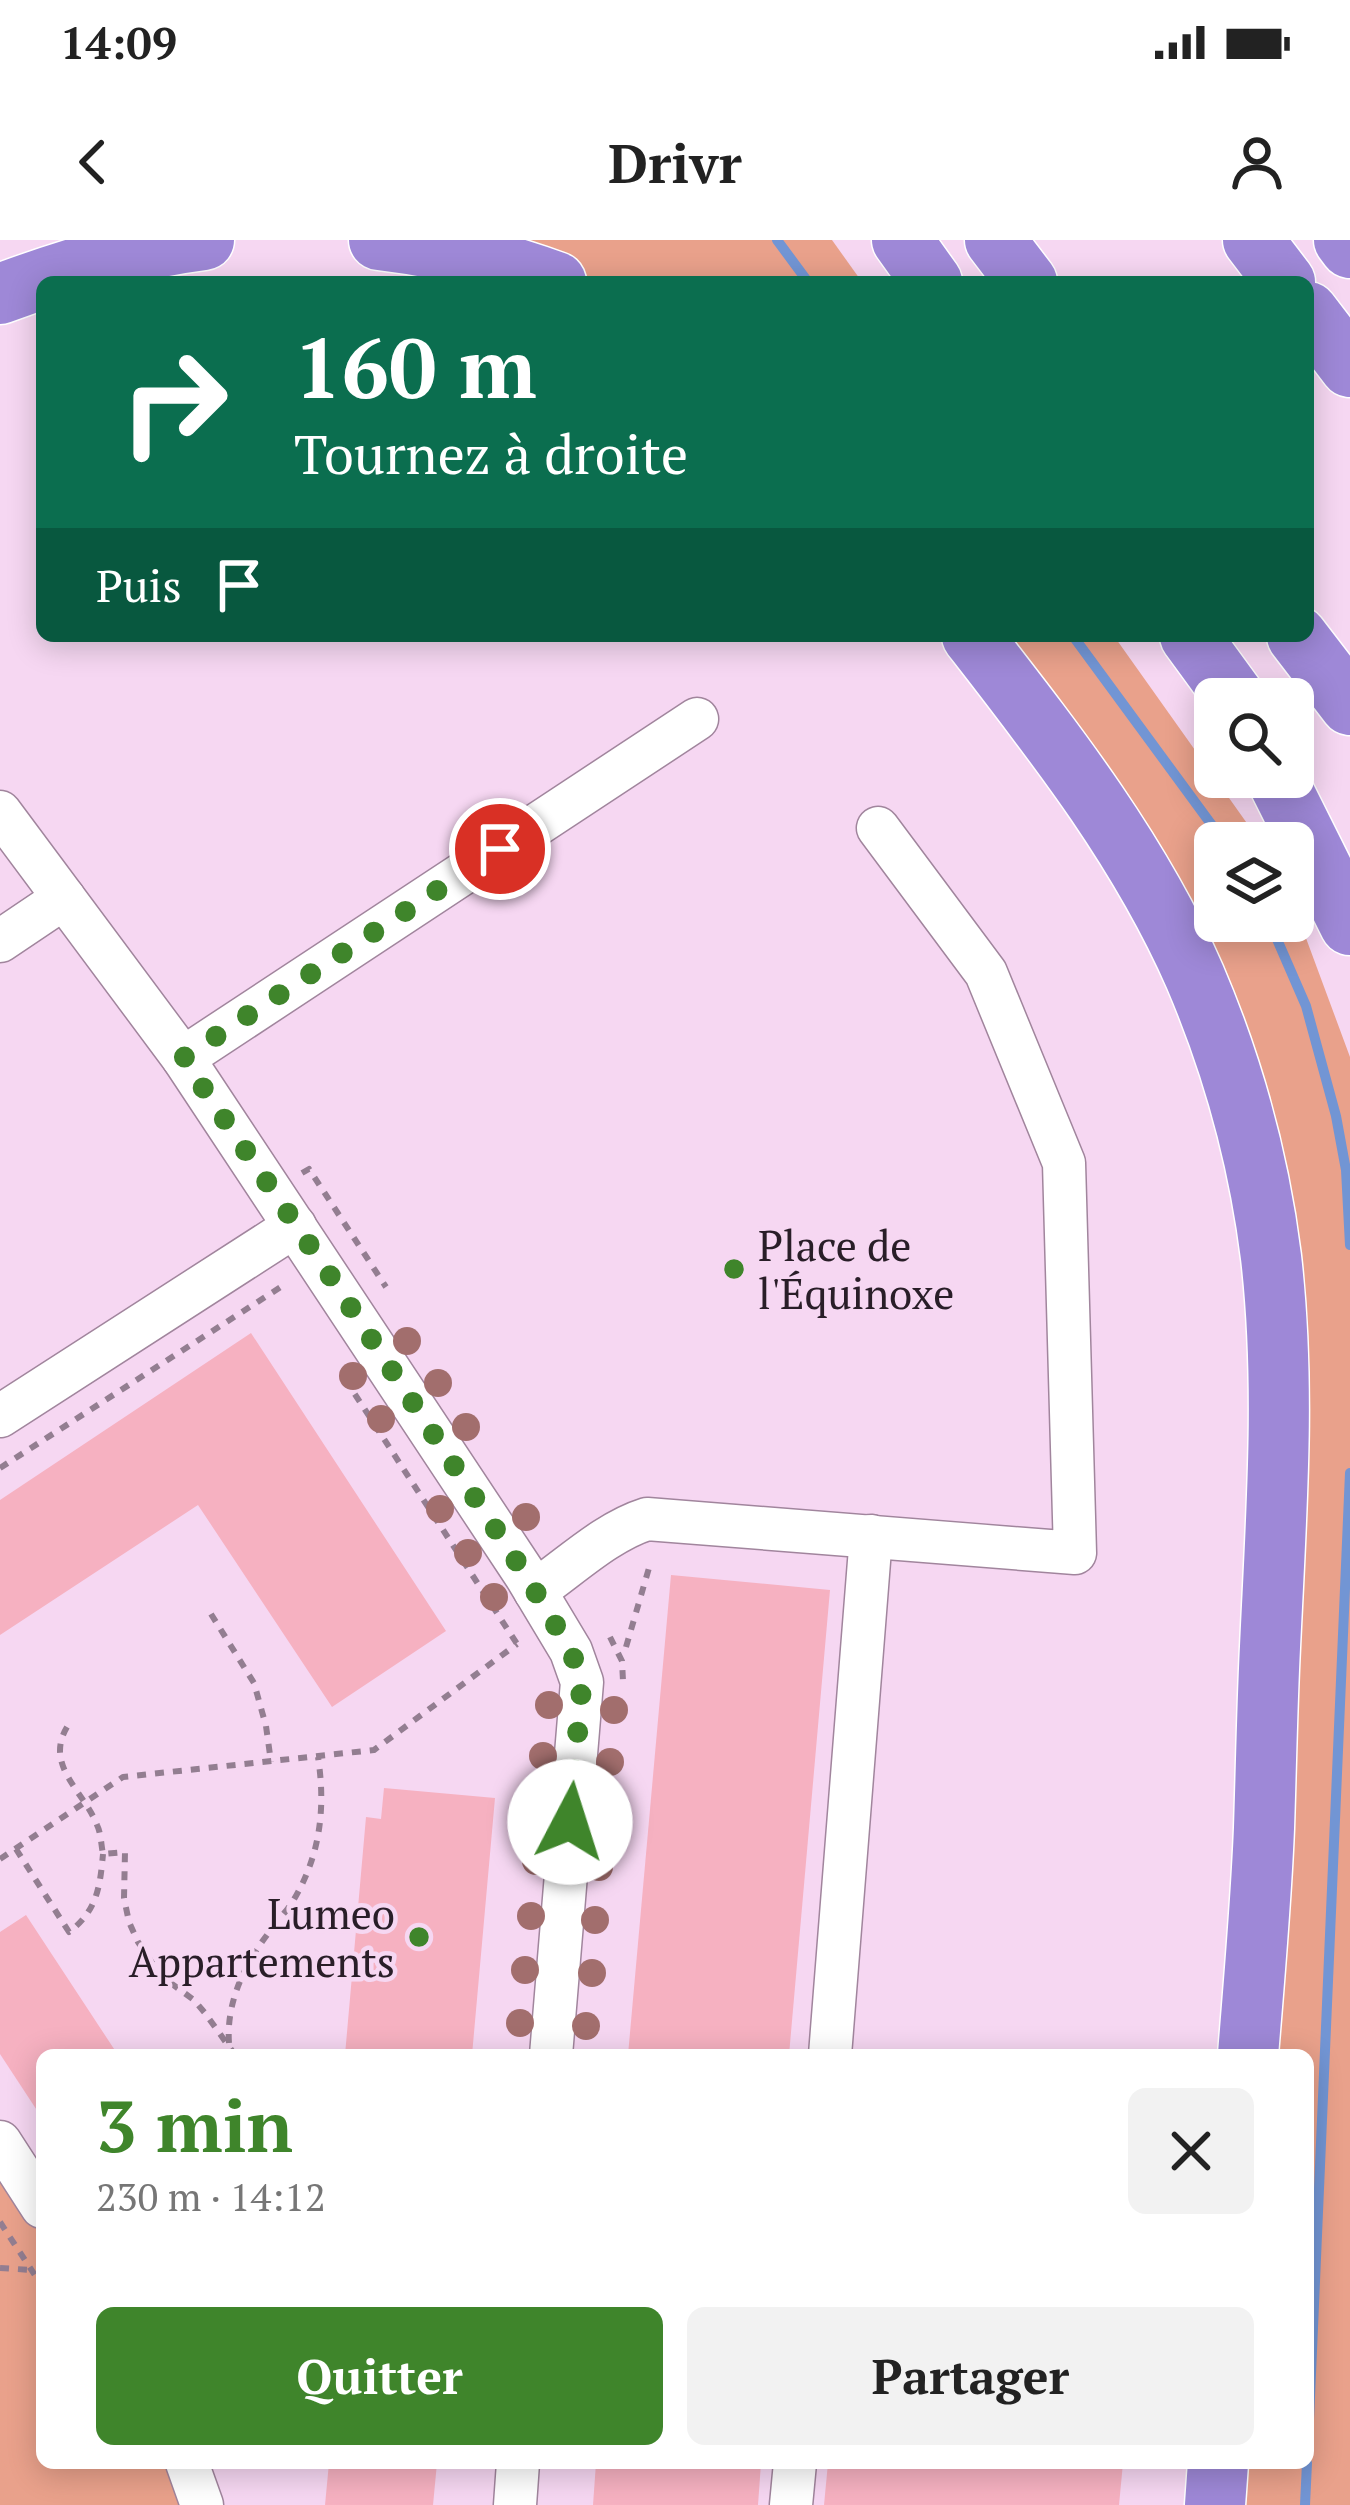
<!DOCTYPE html>
<html lang="fr">
<head>
<meta charset="utf-8">
<style>
	:root { --surface:#fff; --page:#f2f2f2; --text:#222; --muted:#767676; --accent:#3f852b }
	body { margin:0; font-family:"PT Serif",serif; background:var(--page); color:var(--text); height:100vh; display:flex; flex-direction:column; font-size:45px; white-space:nowrap }
	* { box-sizing:border-box; margin:0 }
	p { font-size:39px; color:var(--muted) }
	.icon { flex:none; width:66px; height:66px; fill:none; stroke:currentColor; stroke-width:2; stroke-linecap:round; stroke-linejoin:round }
	.map { position:relative; flex:1; overflow:hidden }
	.details { position:absolute; left:36px; top:1809px; width:1278px; height:420px; display:flex; flex-direction:column; background:var(--surface); border-radius:18px; box-shadow:0 6px 30px #0003 }
	.details>* { flex:none }
	.guide { position:absolute; left:36px; top:36px; width:1278px; height:366px; border-radius:18px; box-shadow:0 6px 30px #0003; background:#0b6e4f; color:#fff; overflow:hidden }
	.tools { position:absolute; left:1194px; top:438px; display:grid; gap:24px }
	.tools a { display:grid; place-items:center; width:120px; height:120px; border-radius:18px; background:var(--surface); box-shadow:0 6px 30px #0003; font-size:60px }
	.pin { position:absolute; display:grid; place-items:center; width:102px; height:102px; color:#fff; margin:-51px; border:6px solid #fff; border-radius:50%; box-shadow:0 3px 12px #0007 }
	.me { position:absolute; width:132px; margin:-66px; rotate:5deg; stroke-linejoin:round; filter:drop-shadow(0 0 9px #0008) }
	.turn { display:flex; align-items:center; gap:42px; height:252px; padding:0 60px; font-size:54px }
	.turn .icon { width:156px; height:156px; stroke-width:2.5 }
	.turn b { display:block; font-size:84px; line-height:102px }
	.then { display:flex; align-items:center; height:114px; padding:0 60px; background:#0003; gap:24px; font-size:45px }
	.round { display:grid; place-items:center; flex:none; width:126px; height:126px; border-radius:18px; background:var(--page) }
	.summary { display:flex; align-items:center; justify-content:space-between; height:204px; padding:0 60px }
	h1 { font-size:72px; font-weight:800; line-height:90px; color:var(--accent) }
	.primary-button { display:flex; gap:24px; margin-top:auto; padding:24px 60px }
	.primary-button a { flex:1; height:138px; border-radius:18px; background:var(--accent); color:#fff; font-size:48px; font-weight:800; line-height:138px; text-align:center }
	.primary-button a+a { background:var(--page); color:var(--text) }
	.status { display:flex; justify-content:space-between; align-items:center; height:84px; padding:0 60px; background:var(--surface); direction:ltr }
	.status svg { height:33px; fill:currentColor }
	header { display:flex; justify-content:space-between; align-items:center; height:156px; padding:0 60px; background:var(--surface); font-size:54px; font-weight:800 }
	.map>svg:first-child { display:block }
</style>
</head>
<body>
<div class="status"><b>14:09</b><svg viewBox="0 0 49 12"><path d="M0 12V9h3v3zM5 12V6h3v6zM10 12V3h3v9zM15 12V0h3v12zM26 1h20v11H26zM47 4h2v5h-2z"/></svg></div>
<header><svg class="icon" aria-label="back" viewBox="0 0 24 24"><path d="M15 5l-7 7 7 7"/></svg>Drivr<svg class="icon" aria-label="person" viewBox="0 0 24 24"><circle cx="12" cy="8" r="4"/><path d="M4 21q1-7 8-7t8 7"/></svg></header>
<div class="map">
<svg width="1350" height="2265" viewBox="0 0 1350 2265">
	<rect width="100%" height="100%" fill="#f6d7f2"/>
	<g fill="#e9a18b">
		<polygon points="474,0 832,0 862,42 601,42"/>
		<polygon points="989,396 1114,396 1261,603 1215,603 1215,681 1293,681 1293,663 1350,817 1350,2265 1225,2265 1228,2223 1308,2223 1308,1815 1260,1815 1276,948"/>
		<polygon points="0,1902 42,1967 42,2223 187,2223 202,2265 0,2265"/>
	</g>
	<g fill="none" stroke-linecap="round" stroke-linejoin="round">
		<g stroke="#7295d4" stroke-width="10">
			<polyline points="777,0 808,42"/>
			<polyline points="1073,396 1225,603"/>
			<polyline points="1269,681 1306,766 1336,876 1346,930 1350,1005"/>
			<polyline points="1308,2203 1350,1233"/>
			<polyline points="1305,2265 1307,2223"/>
		</g>
	</g>
	<g fill="#f6b1c1">
		<polygon points="251,1093 446,1391 332,1467 198,1265 0,1395 0,1260"/>
		<polygon points="671,1335 830,1350 789,1815 628,1815"/>
		<polygon points="384,1548 495,1558 472,1815 345,1815 366,1577 381,1579"/>
		<polygon points="26,1675 118,1815 42,1815 42,1878 0,1814 0,1692"/>
		<polygon points="329,2223 437,2223 433,2265 325,2265"/>
		<polygon points="596,2223 761,2223 758,2265 593,2265"/>
		<polygon points="828,2223 1123,2223 1119,2265 824,2265"/>
	</g>
	<g fill="none" stroke-linecap="round" stroke-linejoin="round">
		<g stroke="#a1859d" stroke-width="45">
			<g id="minor">
				<polyline points="0,572 183,818 526,1336 571,1411 582,1442 551,1815"/>
				<polyline points="0,701 64,658"/>
				<polyline points="183,818 697,479"/>
				<polyline points="0,1176 295,986"/>
				<path d="M535,1351C570,1327 606,1292 647,1279L1075,1313L1064,923L986,733L878,588"/>
				<polyline points="830,1815 871,1296"/>
				<polyline points="0,1902 42,1967"/>
				<polyline points="187,2223 202,2265"/>
				<polyline points="515,2265 518,2223"/>
				<polyline points="791,2265 795,2223"/>
			</g>
		</g>
		<g stroke="#fff" stroke-width="63">
			<g id="highway">
				<path d="M379,0C440,7 499,21 556,42"/>
				<polyline points="902,0 932,42"/>
				<polyline points="995,0 1027,42"/>
				<polyline points="1253,0 1285,42"/>
				<polyline points="1344,0 1350,8"/>
				<path d="M0,54C67,29 133,9 204,0"/>
				<polyline points="1308,72 1350,127"/>
				<path d="M972,396C1056,504 1140,611 1195,737C1233,826 1259,921 1271,1017C1286,1146 1276,1278 1270,1407C1267,1467 1266,1528 1264,1588C1261,1664 1254,1740 1248,1815"/>
				<polyline points="1190,396 1236,459"/>
				<polyline points="1297,396 1350,465"/>
				<polyline points="1276,537 1350,685"/>
				<polyline points="1215,2265 1218,2223"/>
			</g>
		</g>
		<g stroke="#937e91" stroke-width="6" stroke-dasharray="9 9" stroke-linecap="butt">
			<polyline points="302,933 309,929 386,1047"/>
			<polyline points="345,1139 521,1410"/>
			<polyline points="0,1228 287,1043"/>
			<polyline points="211,1374 254,1443 266,1486 271,1522"/>
			<polyline points="610,1397 622,1421 623,1441"/>
			<polyline points="626,1407 651,1321"/>
			<path d="M67,1487C44,1526 84,1551 97,1585C101,1593 101,1604 103,1614L125,1612L124,1658L129,1682L138,1702L161,1736L194,1760L205,1773L235,1815"/>
			<path d="M16,1609L69,1692C97,1671 100,1647 103,1614"/>
			<polyline points="0,1619 123,1537 374,1510 517,1404"/>
			<path d="M229,1803C226,1762 245,1723 270,1691C277,1681 286,1672 293,1661C320,1616 326,1569 318,1517"/>
			<polyline points="0,1982 42,2046"/>
			<polyline points="0,2028 32,2030"/>
		</g>
		<use href="#minor" stroke="#fff" stroke-width="42"/>
		<use href="#highway" stroke="#9e88d7" stroke-width="60"/>
	</g>
	<g fill="#a26e6d">
		<circle cx="407" cy="1101" r="14"/>
		<circle cx="353" cy="1136" r="14"/>
		<circle cx="438" cy="1143" r="14"/>
		<circle cx="381" cy="1179" r="14"/>
		<circle cx="466" cy="1187" r="14"/>
		<circle cx="440" cy="1269" r="14"/>
		<circle cx="526" cy="1277" r="14"/>
		<circle cx="468" cy="1313" r="14"/>
		<circle cx="494" cy="1357" r="14"/>
		<circle cx="549" cy="1465" r="14"/>
		<circle cx="614" cy="1470" r="14"/>
		<circle cx="543" cy="1516" r="14"/>
		<circle cx="610" cy="1522" r="14"/>
		<circle cx="539" cy="1569" r="14"/>
		<circle cx="605" cy="1575" r="14"/>
		<circle cx="536" cy="1621" r="14"/>
		<circle cx="599" cy="1627" r="14"/>
		<circle cx="531" cy="1676" r="14"/>
		<circle cx="595" cy="1680" r="14"/>
		<circle cx="525" cy="1730" r="14"/>
		<circle cx="592" cy="1733" r="14"/>
		<circle cx="520" cy="1783" r="14"/>
		<circle cx="586" cy="1786" r="14"/>
	</g>
	<g fill="none" stroke-linecap="round" stroke-linejoin="round">
		<polyline stroke="#3f852b" stroke-width="21" stroke-dasharray="0 37.8" points="500,609 183,818 327,1031 526,1336 571,1411 582,1442 570,1582"/>
	</g>
	<g fill="#3f852b" stroke="#f6d7f2" stroke-width="4.5">
		<circle cx="734" cy="1029" r="12"/>
		<circle cx="419" cy="1697" r="12"/>
	</g>
	<g text-anchor="middle" dominant-baseline="central" stroke-width="9" stroke-linejoin="round" paint-order="stroke">
		<g font-size="42" fill="#291e28" stroke="#f6d7f2" text-anchor="start">
			<text x="758" y="1005">Place de<tspan x="758" dy="48">l'Équinoxe</tspan></text>
			<text x="395" y="1673" text-anchor="end">Lumeo<tspan x="395" dy="48">Appartements</tspan></text>
		</g>
	</g>
</svg>
<div class="tools">
<a><svg class="icon" aria-label="search" viewBox="0 0 24 24"><circle cx="10" cy="10" r="6"/><path d="M15 15l6 6"/></svg></a>
<a><svg class="icon" aria-label="layers" viewBox="0 0 24 24"><path d="M12 4l9 5-9 5-9-5zM3 14l9 5 9-5"/></svg></a>
</div>
<div class="pin" style="left:500px;top:609px;background:#d93025"><svg class="icon" aria-label="arrive" viewBox="0 0 24 24"><path d="M6 21V4h12l-3 4 3 4H6"/></svg></div>
<svg class="me" style="left:570px;top:1582px" viewBox="-20 -20 40 40"><circle r="19" fill="#fff"/><path d="M0-13L10 11 0 6-10 11z" fill="#3f852b"/></svg>
<div class="guide">
<div class="turn"><svg class="icon" aria-label="right" viewBox="0 0 24 24"><path d="M7 20v-9h11M14 6l5 5-5 5"/></svg><div><b>160 m</b>Tournez à droite</div></div>
<div class="then">Puis<svg class="icon" aria-label="arrive" viewBox="0 0 24 24"><path d="M6 21V4h12l-3 4 3 4H6"/></svg></div>
</div>
<section class="details">
<div class="summary"><div><h1>3 min</h1><p>230 m · 14:12</p></div><a class="round"><svg class="icon" aria-label="close" viewBox="0 0 24 24"><path d="M6 6l12 12M18 6L6 18"/></svg></a></div>
<div class="primary-button"><a>Quitter</a><a>Partager</a></div>
</section>
</div>
</body>
</html>
